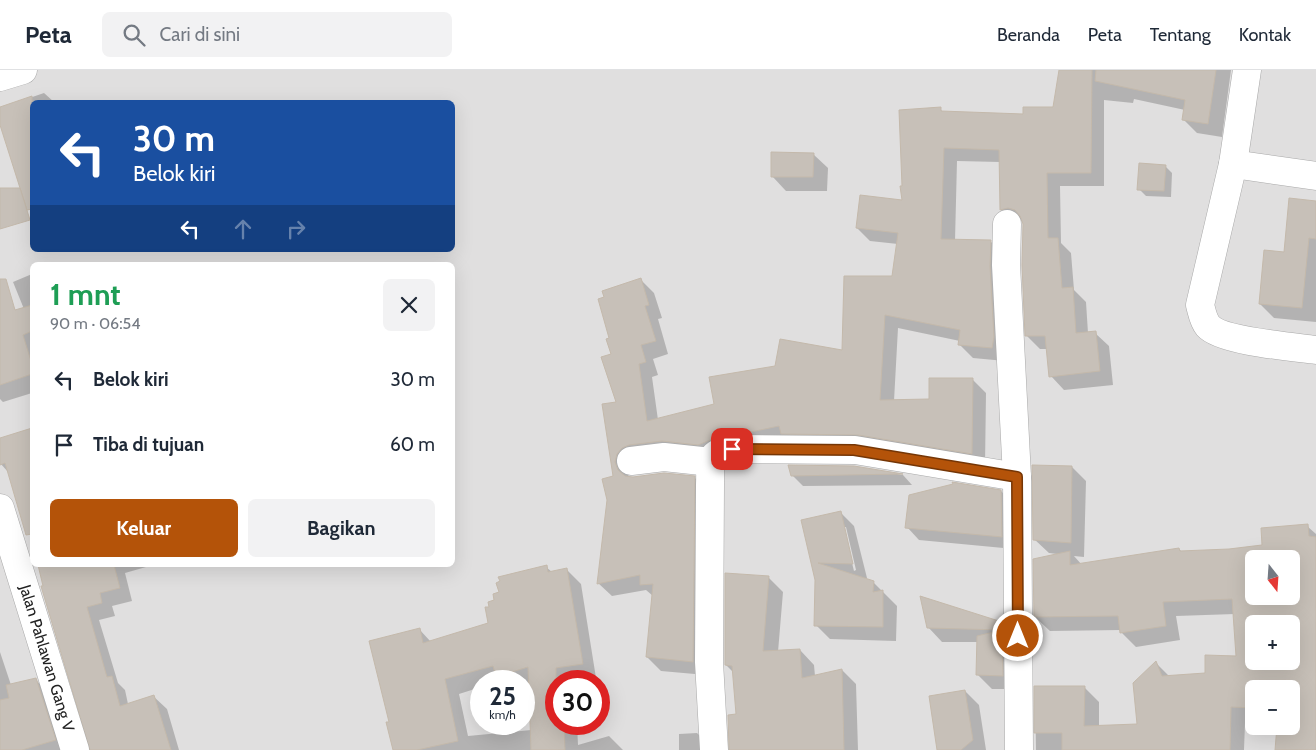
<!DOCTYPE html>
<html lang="id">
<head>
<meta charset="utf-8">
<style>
	:root { --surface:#fff; --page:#f2f2f3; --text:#1f2937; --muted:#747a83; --line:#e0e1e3; --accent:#b45309 }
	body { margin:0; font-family:Cabin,sans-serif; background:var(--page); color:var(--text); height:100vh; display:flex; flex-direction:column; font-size:19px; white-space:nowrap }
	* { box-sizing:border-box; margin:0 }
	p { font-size:16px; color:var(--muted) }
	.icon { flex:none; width:28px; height:28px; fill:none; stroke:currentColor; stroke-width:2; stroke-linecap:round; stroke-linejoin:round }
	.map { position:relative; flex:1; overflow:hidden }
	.details { position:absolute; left:30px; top:192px; width:425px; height:305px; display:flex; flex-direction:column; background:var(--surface); border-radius:8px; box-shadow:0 5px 20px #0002 }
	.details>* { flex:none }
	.guide { position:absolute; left:30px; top:30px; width:425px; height:152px; border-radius:8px; box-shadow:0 5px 20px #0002; background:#1a4fa0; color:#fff; overflow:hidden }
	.needle { width:32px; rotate:163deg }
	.buttons { position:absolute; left:1245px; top:480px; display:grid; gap:10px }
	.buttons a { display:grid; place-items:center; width:55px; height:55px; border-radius:8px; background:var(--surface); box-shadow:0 5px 20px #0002; font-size:25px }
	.speed { position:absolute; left:470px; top:600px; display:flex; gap:10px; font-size:25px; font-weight:700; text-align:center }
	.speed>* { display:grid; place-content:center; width:65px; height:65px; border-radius:50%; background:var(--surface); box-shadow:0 5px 20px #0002; line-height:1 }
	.speed small { font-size:12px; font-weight:400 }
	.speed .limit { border:8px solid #d22; background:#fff; color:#111 }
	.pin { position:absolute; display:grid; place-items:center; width:42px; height:42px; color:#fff; margin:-21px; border-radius:10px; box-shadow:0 2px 8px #0006 }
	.me { position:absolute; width:55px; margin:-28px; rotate:0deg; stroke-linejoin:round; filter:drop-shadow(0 0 4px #0008) }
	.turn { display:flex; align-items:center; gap:18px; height:105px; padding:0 20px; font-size:22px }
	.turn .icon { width:65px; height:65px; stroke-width:2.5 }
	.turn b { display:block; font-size:35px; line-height:42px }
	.lanes { display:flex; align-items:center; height:48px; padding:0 20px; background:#0003; justify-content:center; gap:25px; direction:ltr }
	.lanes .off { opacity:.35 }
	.round { display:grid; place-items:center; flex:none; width:52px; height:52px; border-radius:8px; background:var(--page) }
	.summary { display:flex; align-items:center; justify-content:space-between; height:85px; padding:0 20px }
	h1 { font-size:30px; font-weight:700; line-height:38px; color:#1e9e55 }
	.button { display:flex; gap:10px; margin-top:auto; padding:10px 20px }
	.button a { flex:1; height:58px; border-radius:8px; background:var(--accent); color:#fff; font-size:20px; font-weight:700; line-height:58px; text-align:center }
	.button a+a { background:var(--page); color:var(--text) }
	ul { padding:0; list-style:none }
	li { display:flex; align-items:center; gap:15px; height:65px; padding:0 20px }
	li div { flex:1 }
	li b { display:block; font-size:19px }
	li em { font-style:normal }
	header { display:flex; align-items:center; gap:30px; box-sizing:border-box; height:70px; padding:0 25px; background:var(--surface); border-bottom:1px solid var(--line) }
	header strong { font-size:24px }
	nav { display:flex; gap:28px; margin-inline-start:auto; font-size:18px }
	.search { width:350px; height:45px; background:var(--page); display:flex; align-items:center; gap:12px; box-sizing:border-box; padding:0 18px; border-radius:8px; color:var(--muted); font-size:19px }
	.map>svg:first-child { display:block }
</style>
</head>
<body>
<header>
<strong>Peta</strong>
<div class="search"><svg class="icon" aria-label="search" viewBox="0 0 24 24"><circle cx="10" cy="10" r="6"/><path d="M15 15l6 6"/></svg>Cari di sini</div>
<nav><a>Beranda</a><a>Peta</a><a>Tentang</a><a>Kontak</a></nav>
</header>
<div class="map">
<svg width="1316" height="680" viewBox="0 0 1316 680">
	<rect width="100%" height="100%" fill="#f2f0e9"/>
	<path fill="#e0dfdf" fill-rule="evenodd" d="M0,0H1316V680H0ZM32,32H452V180H32ZM32,195H452V495H32ZM1254,489H1291V526H1254ZM1254,554H1291V591H1254ZM481,611H524V654H481ZM556,611H599V654H556ZM1254,619H1291V656H1254Z"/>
	<g fill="#0003" fill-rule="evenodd">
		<polygon points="1060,0 1231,0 1222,67 1197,63 1184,50 1185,40 1134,29 1133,33 1104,30 1104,116 1060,116 1061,173 1071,183 1074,220 1086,232 1088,263 1095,263 1109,276 1113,315 1064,320 1051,306 1048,279 1040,279 1027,266 1024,154 1022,151 1014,153 1001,140 1000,92 957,91 955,171 990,171 1004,184 1005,291 973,288 959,274 960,271 898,258 894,331 930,331 973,310 986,323 985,396 872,378 630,399 628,407 694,407 708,421 706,605 661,601 647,587 653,526 646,520 612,526 598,513 608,430 614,407 618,333 610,269 641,210 654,223 662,248 658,249 668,284 653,289 658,305 652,307 658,350 715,335 776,297 844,281 893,208 898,174 870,171 857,158 904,132 940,39 943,42 1024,45 1054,38"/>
		<polygon points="44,23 54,32 32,32 32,115 31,116 0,51 0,38"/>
		<polygon points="813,84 828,98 827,121 786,121 772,106"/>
		<polygon points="1165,96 1172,103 1171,127 1146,126 1139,119"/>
		<polygon points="1316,132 1316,252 1274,248 1260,234 1286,183"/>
		<polygon points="32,204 32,323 3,332 0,329 0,246 24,239 13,212"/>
		<polygon points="32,359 32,468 29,453 9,403 0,393 0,369"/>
		<polygon points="854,397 903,405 912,415 803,416 792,405"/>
		<path d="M1072,397L1086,411L1084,487L1074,486L1082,495L1179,479L1182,482L1229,480L1264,476L1307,456L1316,464V680H1276L1291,656V619H1254V653H1245L1244,680H1036L1035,617H1084L1099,632V657L1138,655L1156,593L1170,607L1206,604L1238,588L1235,544L1176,546L1180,570L1136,577L1122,563L1121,560L1050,561L1035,547L1057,484L1049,483L1034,469ZM1254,489H1291V526H1254ZM1254,554H1291V591H1254Z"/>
		<polygon points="1001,421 1013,434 1014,479 919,470 907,457"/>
		<path d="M840,442L854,456L867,508H861L873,512L897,536L896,571L830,569L816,555V509L803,451ZM843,457H846L856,500L854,501Z"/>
		<polygon points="39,495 153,495 125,503 132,531 112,536 115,546 99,550 118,613 125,620 128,634 153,626 167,639 179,680 91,680"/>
		<path d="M546,497L552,502L566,499L581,514L596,608L576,611H556V654H577L578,675L609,666L623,680H393L391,653L419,559L431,572L489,554L491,538ZM481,611H524V617L530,615L531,660L468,666L459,624L481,617Z"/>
		<polygon points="768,507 783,522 778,582 800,580 814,595 815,606 842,600 856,614 858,680 731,680 737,645 734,603 726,595"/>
		<polygon points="1002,554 1016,568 1016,619 992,619 978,605 978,572 942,572 928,557"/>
		<polygon points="0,582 11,615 36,610 49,623 67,680 0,680"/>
		<polygon points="965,621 979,635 986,680 938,680"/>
		<polygon points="697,663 711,677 711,680 679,680 679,664"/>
	</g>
	<g fill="#c7c0b8" stroke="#c4b9ab" fill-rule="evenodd">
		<polygon points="1059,0 1092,0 1091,103 1047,103 1048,168 1058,168 1062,218 1073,217 1076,263 1096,261 1100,301 1049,307 1045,266 1025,266 1022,195 1023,154 1020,146 1015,140 1008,138 1000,140 999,80 944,78 941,169 991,170 990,196 994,267 992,278 958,275 960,260 885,245 880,330 929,329 929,308 973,308 972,384 858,365 781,364 779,356 746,363 720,366 698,375 662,371 629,375 622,378 617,384 615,392 618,400 625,406 633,407 664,403 695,406 693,592 646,587 653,514 640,515 640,505 597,514 607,430 602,409 613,406 602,334 616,332 601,287 611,284 606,269 609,268 598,229 604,227 602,221 641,208 649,235 645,236 656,271 641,275 646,292 639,294 647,351 714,334 709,307 775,296 780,269 842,280 844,206 892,206 898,163 856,158 860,125 902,130 900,116 902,116 899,40 941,37 941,41 1023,44 1023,37 1053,37"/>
		<polygon points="1096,0 1216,0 1208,54 1182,50 1185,30 1095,11"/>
		<polygon points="32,26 32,139 27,140 0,55 0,37"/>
		<polygon points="771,82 814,83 813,107 771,107"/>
		<polygon points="1139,93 1166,95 1164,121 1137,120"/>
		<polygon points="0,118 20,118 30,150 0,159"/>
		<polygon points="1289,128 1316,131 1316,169 1309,168 1302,238 1259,234 1264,180 1284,182"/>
		<polygon points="0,209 6,209 15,240 32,235 32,261 23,265 32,294 32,304 0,315"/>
		<polygon points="32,358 32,464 26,465 5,393 0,395 0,368"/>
		<polygon points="788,395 854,396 903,404 791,406"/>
		<polygon points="1032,395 1072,396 1071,473 1033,470"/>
		<polygon points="952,412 1001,420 1002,467 905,458 909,425 953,414"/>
		<polygon points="841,441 853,494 818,493 874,511 873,522 883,520 883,557 814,556 815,510 801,450"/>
		<path d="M1308,454L1309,466L1316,467V680H1275L1277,656H1291V619H1254V638L1231,637L1230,680H1062V663H1034V616H1085L1084,656L1137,654L1133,613L1156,591L1162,606L1205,603V585L1236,586L1232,529L1163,532L1166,556L1120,563L1118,546L1034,547L1033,489L1070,481V495L1179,478L1180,481L1229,479L1262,475L1261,458ZM1254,489H1291V526H1254ZM1254,554H1291V591H1254Z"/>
		<polygon points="38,495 114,495 120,518 100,523 102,533 87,537 107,607 112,606 120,636 154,625 171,680 90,680 41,516 43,516"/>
		<polygon points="547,495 548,502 567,498 583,594 556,598 556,654 564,654 565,680 531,680 528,597 496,607 493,596 445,609 458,671 417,680 393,680 386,652 389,652 369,571 420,558 423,573 488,553 485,537 489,537 488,532 494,530 493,524 499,522 496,513 500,511 498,507"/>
		<polygon points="725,503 769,506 763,581 800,579 802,608 842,599 844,680 729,680 728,645 736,644 732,596 725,595"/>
		<polygon points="920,526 1002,552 1002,560 927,558"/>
		<polygon points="1002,560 1003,606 976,605 977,566"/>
		<polygon points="36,608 56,670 22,680 0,680 0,630 9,628 6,615"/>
		<polygon points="965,620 973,670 961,680 937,680 929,626"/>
	</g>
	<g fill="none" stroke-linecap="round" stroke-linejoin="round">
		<g stroke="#a9a9a9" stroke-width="29">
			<g id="minor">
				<path d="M1247,0L1233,94L1200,235C1202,242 1203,250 1208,256C1221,271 1294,277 1316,280"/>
				<polyline points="0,7 23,0"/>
				<polyline points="1233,94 1316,106"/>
				<polyline points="1007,154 1006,195 1017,407 1019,680"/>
				<polyline points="631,391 664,387 711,392"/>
				<polyline points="0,438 75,680"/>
				<path d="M714,680L709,592L710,415C711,393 706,383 732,379L855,380L1017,407"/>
			</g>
		</g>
		<use href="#minor" stroke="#fff" stroke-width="28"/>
	</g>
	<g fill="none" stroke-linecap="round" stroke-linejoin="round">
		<g stroke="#753606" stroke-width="12">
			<polyline id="route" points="732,379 854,380 1017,407 1018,566"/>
		</g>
		<use href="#route" stroke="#b45309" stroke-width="9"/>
	</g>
	<g text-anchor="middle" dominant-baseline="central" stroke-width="4" stroke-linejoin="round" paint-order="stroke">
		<g font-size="16" fill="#222" stroke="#fff">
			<text transform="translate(47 588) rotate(73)">Jalan Pahlawan Gang V</text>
		</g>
	</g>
</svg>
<div class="buttons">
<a><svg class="needle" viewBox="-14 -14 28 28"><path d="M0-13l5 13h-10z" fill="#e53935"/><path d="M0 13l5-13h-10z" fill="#747a83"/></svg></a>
<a>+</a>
<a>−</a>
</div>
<div class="speed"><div>25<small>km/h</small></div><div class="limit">30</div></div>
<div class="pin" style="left:732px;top:379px;background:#d93025"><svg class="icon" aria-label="arrive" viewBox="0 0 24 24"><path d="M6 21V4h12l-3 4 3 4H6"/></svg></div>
<svg class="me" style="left:1018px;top:566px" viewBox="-20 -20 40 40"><circle r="17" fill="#b45309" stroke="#fff" stroke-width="3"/><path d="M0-11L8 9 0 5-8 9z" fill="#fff"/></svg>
<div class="guide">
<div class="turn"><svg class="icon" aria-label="left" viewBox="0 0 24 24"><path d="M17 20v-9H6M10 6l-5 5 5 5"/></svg><div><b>30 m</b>Belok kiri</div></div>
<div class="lanes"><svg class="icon" aria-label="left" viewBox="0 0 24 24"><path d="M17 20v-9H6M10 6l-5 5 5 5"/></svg><svg class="icon off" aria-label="ahead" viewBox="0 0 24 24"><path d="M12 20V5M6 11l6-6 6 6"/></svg><svg class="icon off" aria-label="right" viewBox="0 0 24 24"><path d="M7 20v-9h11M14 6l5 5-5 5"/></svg></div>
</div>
<section class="details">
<div class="summary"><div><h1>1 mnt</h1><p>90 m · 06:54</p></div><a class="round"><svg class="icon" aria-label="close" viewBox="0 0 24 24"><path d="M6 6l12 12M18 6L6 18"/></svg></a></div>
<ul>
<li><svg class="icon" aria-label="left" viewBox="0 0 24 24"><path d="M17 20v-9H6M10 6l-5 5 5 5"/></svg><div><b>Belok kiri</b></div><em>30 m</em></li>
<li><svg class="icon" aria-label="arrive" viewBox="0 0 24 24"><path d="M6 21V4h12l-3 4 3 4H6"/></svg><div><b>Tiba di tujuan</b></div><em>60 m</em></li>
</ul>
<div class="button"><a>Keluar</a><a>Bagikan</a></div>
</section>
</div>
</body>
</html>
